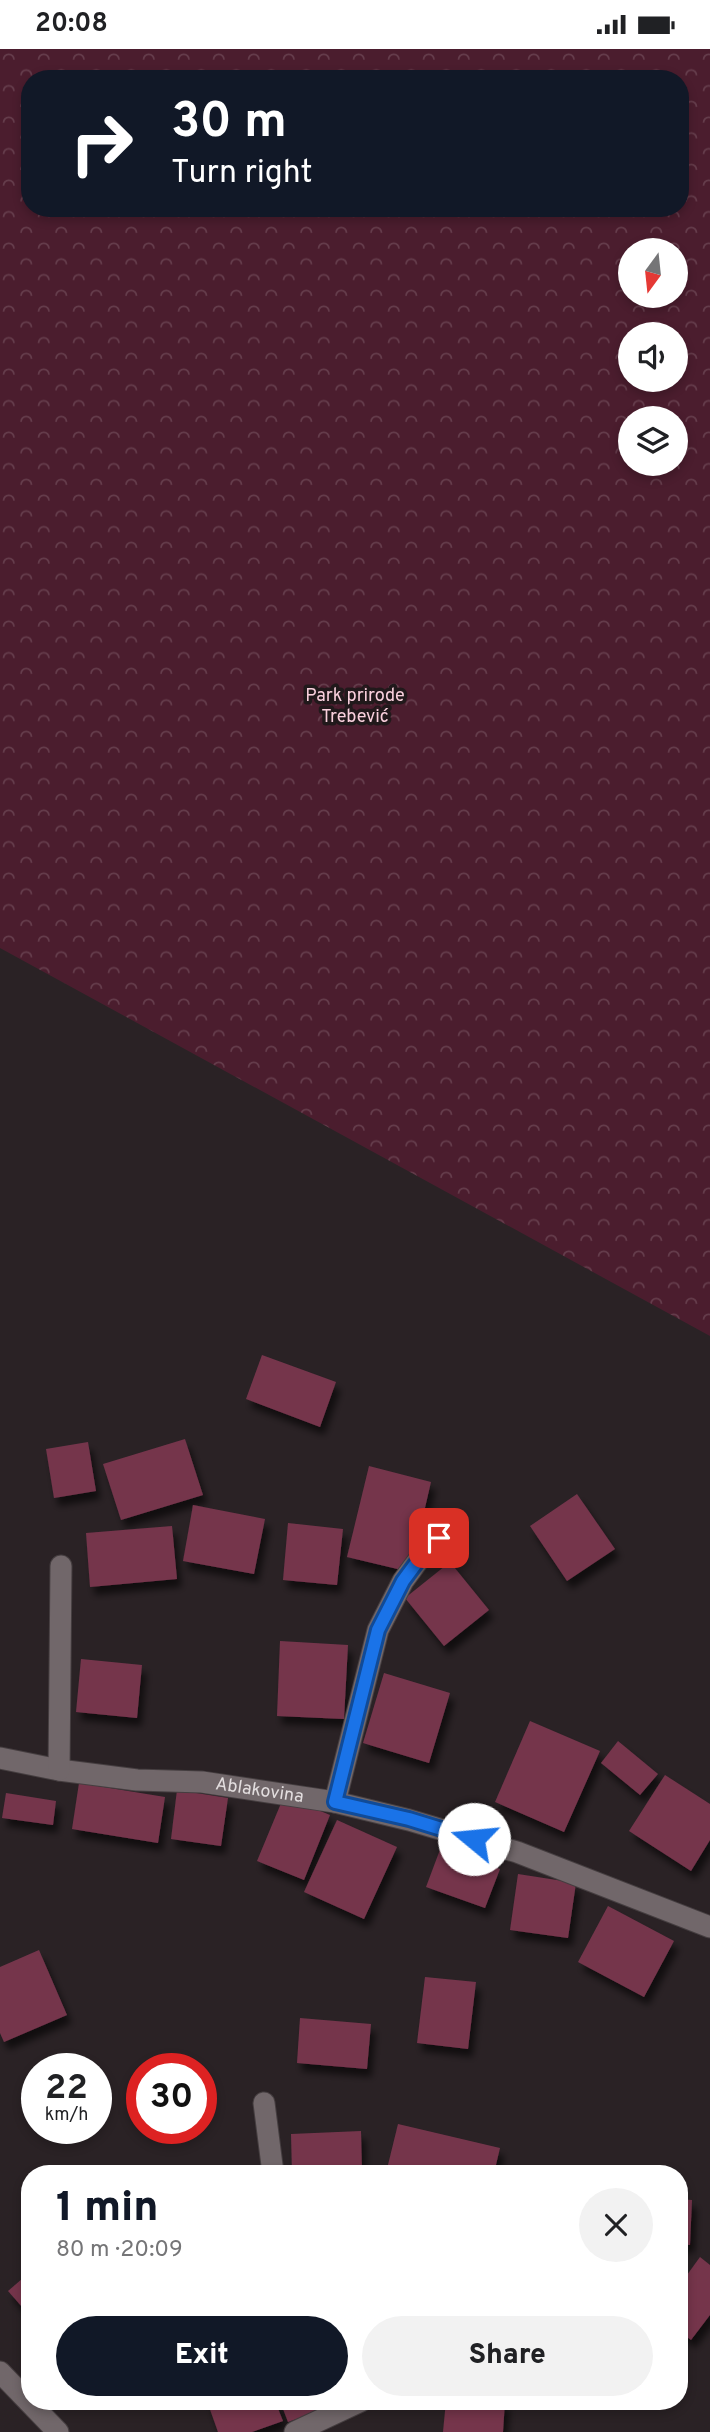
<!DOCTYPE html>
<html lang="en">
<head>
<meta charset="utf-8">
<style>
	:root { --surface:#fff; --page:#f2f2f2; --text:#202124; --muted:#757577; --accent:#111827 }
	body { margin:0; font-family:Overpass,sans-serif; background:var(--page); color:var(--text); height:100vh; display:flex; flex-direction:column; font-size:26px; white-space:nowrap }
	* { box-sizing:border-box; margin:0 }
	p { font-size:23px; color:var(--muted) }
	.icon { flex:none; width:38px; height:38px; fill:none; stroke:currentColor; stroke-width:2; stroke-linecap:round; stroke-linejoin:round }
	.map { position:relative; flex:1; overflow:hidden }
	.sheet { position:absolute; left:21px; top:2116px; width:667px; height:245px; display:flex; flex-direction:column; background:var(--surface); border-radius:28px; box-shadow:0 4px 10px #0003 }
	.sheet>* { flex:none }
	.guide { position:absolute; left:21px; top:21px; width:668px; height:147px; border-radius:28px; box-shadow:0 4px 10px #0003; background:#111827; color:#fff; overflow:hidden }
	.needle { width:46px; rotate:195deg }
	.tools { position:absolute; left:618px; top:189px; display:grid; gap:14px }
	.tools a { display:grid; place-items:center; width:70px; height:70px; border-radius:50%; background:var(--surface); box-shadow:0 4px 10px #0003; font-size:35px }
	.speed { position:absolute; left:21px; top:2004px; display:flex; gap:14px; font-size:35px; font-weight:700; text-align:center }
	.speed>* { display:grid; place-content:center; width:91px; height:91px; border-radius:50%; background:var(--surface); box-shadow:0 4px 10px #0003; line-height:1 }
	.speed small { font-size:18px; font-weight:400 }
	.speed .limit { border:10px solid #d22; background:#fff; color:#111 }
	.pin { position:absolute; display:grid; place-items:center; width:60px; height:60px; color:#fff; margin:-30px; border-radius:14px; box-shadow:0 4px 10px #0006 }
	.me { position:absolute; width:77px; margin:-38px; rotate:287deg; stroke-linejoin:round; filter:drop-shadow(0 0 5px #0008) }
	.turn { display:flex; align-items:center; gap:24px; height:147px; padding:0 35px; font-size:32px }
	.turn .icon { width:91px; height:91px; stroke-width:2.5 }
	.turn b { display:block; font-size:49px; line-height:60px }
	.round { display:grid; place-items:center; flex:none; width:74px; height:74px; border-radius:37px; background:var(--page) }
	.head { display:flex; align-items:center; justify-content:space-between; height:119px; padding:0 35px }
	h1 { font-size:42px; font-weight:800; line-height:52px; color:var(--accent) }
	.button { display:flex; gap:14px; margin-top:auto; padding:14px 35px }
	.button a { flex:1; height:80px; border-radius:42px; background:var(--accent); color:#fff; font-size:28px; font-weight:800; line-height:80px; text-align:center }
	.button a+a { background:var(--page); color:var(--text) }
	.status { display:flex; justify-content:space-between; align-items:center; height:49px; padding:0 35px; background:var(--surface); direction:ltr }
	.status svg { height:19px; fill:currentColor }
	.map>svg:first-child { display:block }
</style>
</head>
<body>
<div class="status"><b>20:08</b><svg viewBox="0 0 49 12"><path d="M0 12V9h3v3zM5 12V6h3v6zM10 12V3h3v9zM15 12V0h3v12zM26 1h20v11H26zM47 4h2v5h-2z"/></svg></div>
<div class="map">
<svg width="710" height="2383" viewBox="0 0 710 2383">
	<defs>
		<pattern id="park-crowns" width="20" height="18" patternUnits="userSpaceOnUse" patternTransform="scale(1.75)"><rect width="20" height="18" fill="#4b1d2e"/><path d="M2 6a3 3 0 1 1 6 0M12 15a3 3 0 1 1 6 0" fill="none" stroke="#653d4c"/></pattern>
		<filter id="shadow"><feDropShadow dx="4.5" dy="8" stdDeviation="3.5" flood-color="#0009"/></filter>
	</defs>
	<rect width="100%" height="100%" fill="#2a2225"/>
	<path fill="url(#park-crowns)" fill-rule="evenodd" d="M0,0H710V1287L0,899ZM30,30H681V159H30ZM630,201H676V247H630ZM630,285H676V331H630ZM630,369H676V415H630Z"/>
	<g fill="#75354c" filter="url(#shadow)">
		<polygon points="262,1306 336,1333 320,1378 246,1350"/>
		<polygon points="185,1390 203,1446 121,1471 103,1415"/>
		<polygon points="88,1393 96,1442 54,1449 46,1400"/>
		<polygon points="369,1417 431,1433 410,1523 347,1508"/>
		<polygon points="577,1445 615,1500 567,1532 530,1477"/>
		<polygon points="193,1456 265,1470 254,1525 183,1512"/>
		<polygon points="288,1474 343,1480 337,1536 283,1531"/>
		<polygon points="172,1477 177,1530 90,1538 86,1484"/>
		<polygon points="450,1513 489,1561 444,1597 405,1549"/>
		<polygon points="280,1592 348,1596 344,1670 277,1667"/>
		<polygon points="81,1610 142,1616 137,1669 76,1663"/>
		<polygon points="384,1624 450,1644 429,1714 363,1694"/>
		<polygon points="530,1672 600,1702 564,1783 495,1753"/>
		<polygon points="618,1692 658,1725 640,1746 601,1714"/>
		<polygon points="665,1726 710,1755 710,1791 691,1822 629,1782"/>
		<polygon points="79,1734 165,1748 158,1794 72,1780"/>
		<polygon points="177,1741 228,1749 221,1797 171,1790"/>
		<polygon points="6,1744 56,1752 53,1776 2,1769"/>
		<polygon points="284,1747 330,1766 304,1831 257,1812"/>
		<polygon points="337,1771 397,1798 364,1870 304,1843"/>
		<polygon points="441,1798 500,1820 485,1859 426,1838"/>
		<polygon points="518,1825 576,1834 568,1889 510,1881"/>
		<polygon points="608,1857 674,1892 644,1948 578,1913"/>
		<polygon points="39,1901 67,1966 4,1993 0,1984 0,1918"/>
		<polygon points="425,1928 476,1933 468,2000 417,1994"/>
		<polygon points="300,1969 371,1975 367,2020 297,2014"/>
		<polygon points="398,2075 500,2099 494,2124 386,2124"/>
		<polygon points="361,2082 362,2124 292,2124 291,2085"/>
		<polygon points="619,2119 649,2120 649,2124 618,2124"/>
		<polygon points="679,2150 692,2151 690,2196 679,2195"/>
		<polygon points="700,2208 710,2216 710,2266 691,2291 679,2282 679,2237"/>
		<polygon points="30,2223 30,2267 8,2242"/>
		<polygon points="207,2352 275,2352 283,2372 252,2383 218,2383"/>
		<polygon points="280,2352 334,2352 335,2356 288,2373"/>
		<polygon points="446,2352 505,2352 503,2383 443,2383"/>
	</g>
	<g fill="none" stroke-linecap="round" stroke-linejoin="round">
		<g stroke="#453e40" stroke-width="23">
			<g id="street">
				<path id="s1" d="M0,1709L59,1721L137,1731L202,1733L335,1753L409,1771L517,1803L710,1878"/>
				<polyline points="59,1721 61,1517"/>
				<polyline points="335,1753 378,1581 403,1532 420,1509 439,1489"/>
				<polyline points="264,2054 273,2124"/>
				<polyline points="0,2323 58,2383"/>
				<polyline points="295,2383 361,2352"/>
			</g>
		</g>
		<use href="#street" stroke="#71676a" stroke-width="21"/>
	</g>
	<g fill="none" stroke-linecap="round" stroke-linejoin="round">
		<g stroke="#114b97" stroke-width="18">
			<polyline id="route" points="439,1489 420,1509 403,1532 378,1581 335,1753 409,1770 474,1790"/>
		</g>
		<use href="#route" stroke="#1a73e8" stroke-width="12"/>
	</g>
	<g text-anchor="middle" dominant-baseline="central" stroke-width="7" stroke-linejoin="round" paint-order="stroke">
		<g font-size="18" fill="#fad0dd" stroke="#21191b">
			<text x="355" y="647">Park prirode<tspan x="355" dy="21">Trebević</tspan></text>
		</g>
		<g font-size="18" fill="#e3dedf" stroke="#21191b">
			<text stroke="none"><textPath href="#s1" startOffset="262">Ablakovina</textPath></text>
		</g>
	</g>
</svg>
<div class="tools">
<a><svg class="needle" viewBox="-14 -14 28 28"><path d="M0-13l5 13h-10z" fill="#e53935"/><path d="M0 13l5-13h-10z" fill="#757577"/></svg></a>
<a><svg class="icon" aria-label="sound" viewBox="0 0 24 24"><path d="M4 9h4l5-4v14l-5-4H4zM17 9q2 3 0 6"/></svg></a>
<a><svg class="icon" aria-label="layers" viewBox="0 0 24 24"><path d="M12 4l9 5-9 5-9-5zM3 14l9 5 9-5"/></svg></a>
</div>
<div class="speed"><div>22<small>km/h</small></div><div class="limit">30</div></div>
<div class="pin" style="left:439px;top:1489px;background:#d93025"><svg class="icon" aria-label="arrive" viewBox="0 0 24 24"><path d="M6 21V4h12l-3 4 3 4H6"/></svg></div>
<svg class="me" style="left:474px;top:1790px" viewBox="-20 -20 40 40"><circle r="19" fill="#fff"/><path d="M0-13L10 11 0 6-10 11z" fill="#1a73e8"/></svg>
<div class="guide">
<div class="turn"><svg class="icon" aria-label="right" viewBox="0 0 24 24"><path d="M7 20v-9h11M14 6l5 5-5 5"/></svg><div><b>30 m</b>Turn right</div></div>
</div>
<section class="sheet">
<div class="head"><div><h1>1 min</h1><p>80 m · 20:09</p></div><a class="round"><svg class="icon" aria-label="close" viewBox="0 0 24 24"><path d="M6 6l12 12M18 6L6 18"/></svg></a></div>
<div class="button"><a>Exit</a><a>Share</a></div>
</section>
</div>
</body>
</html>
